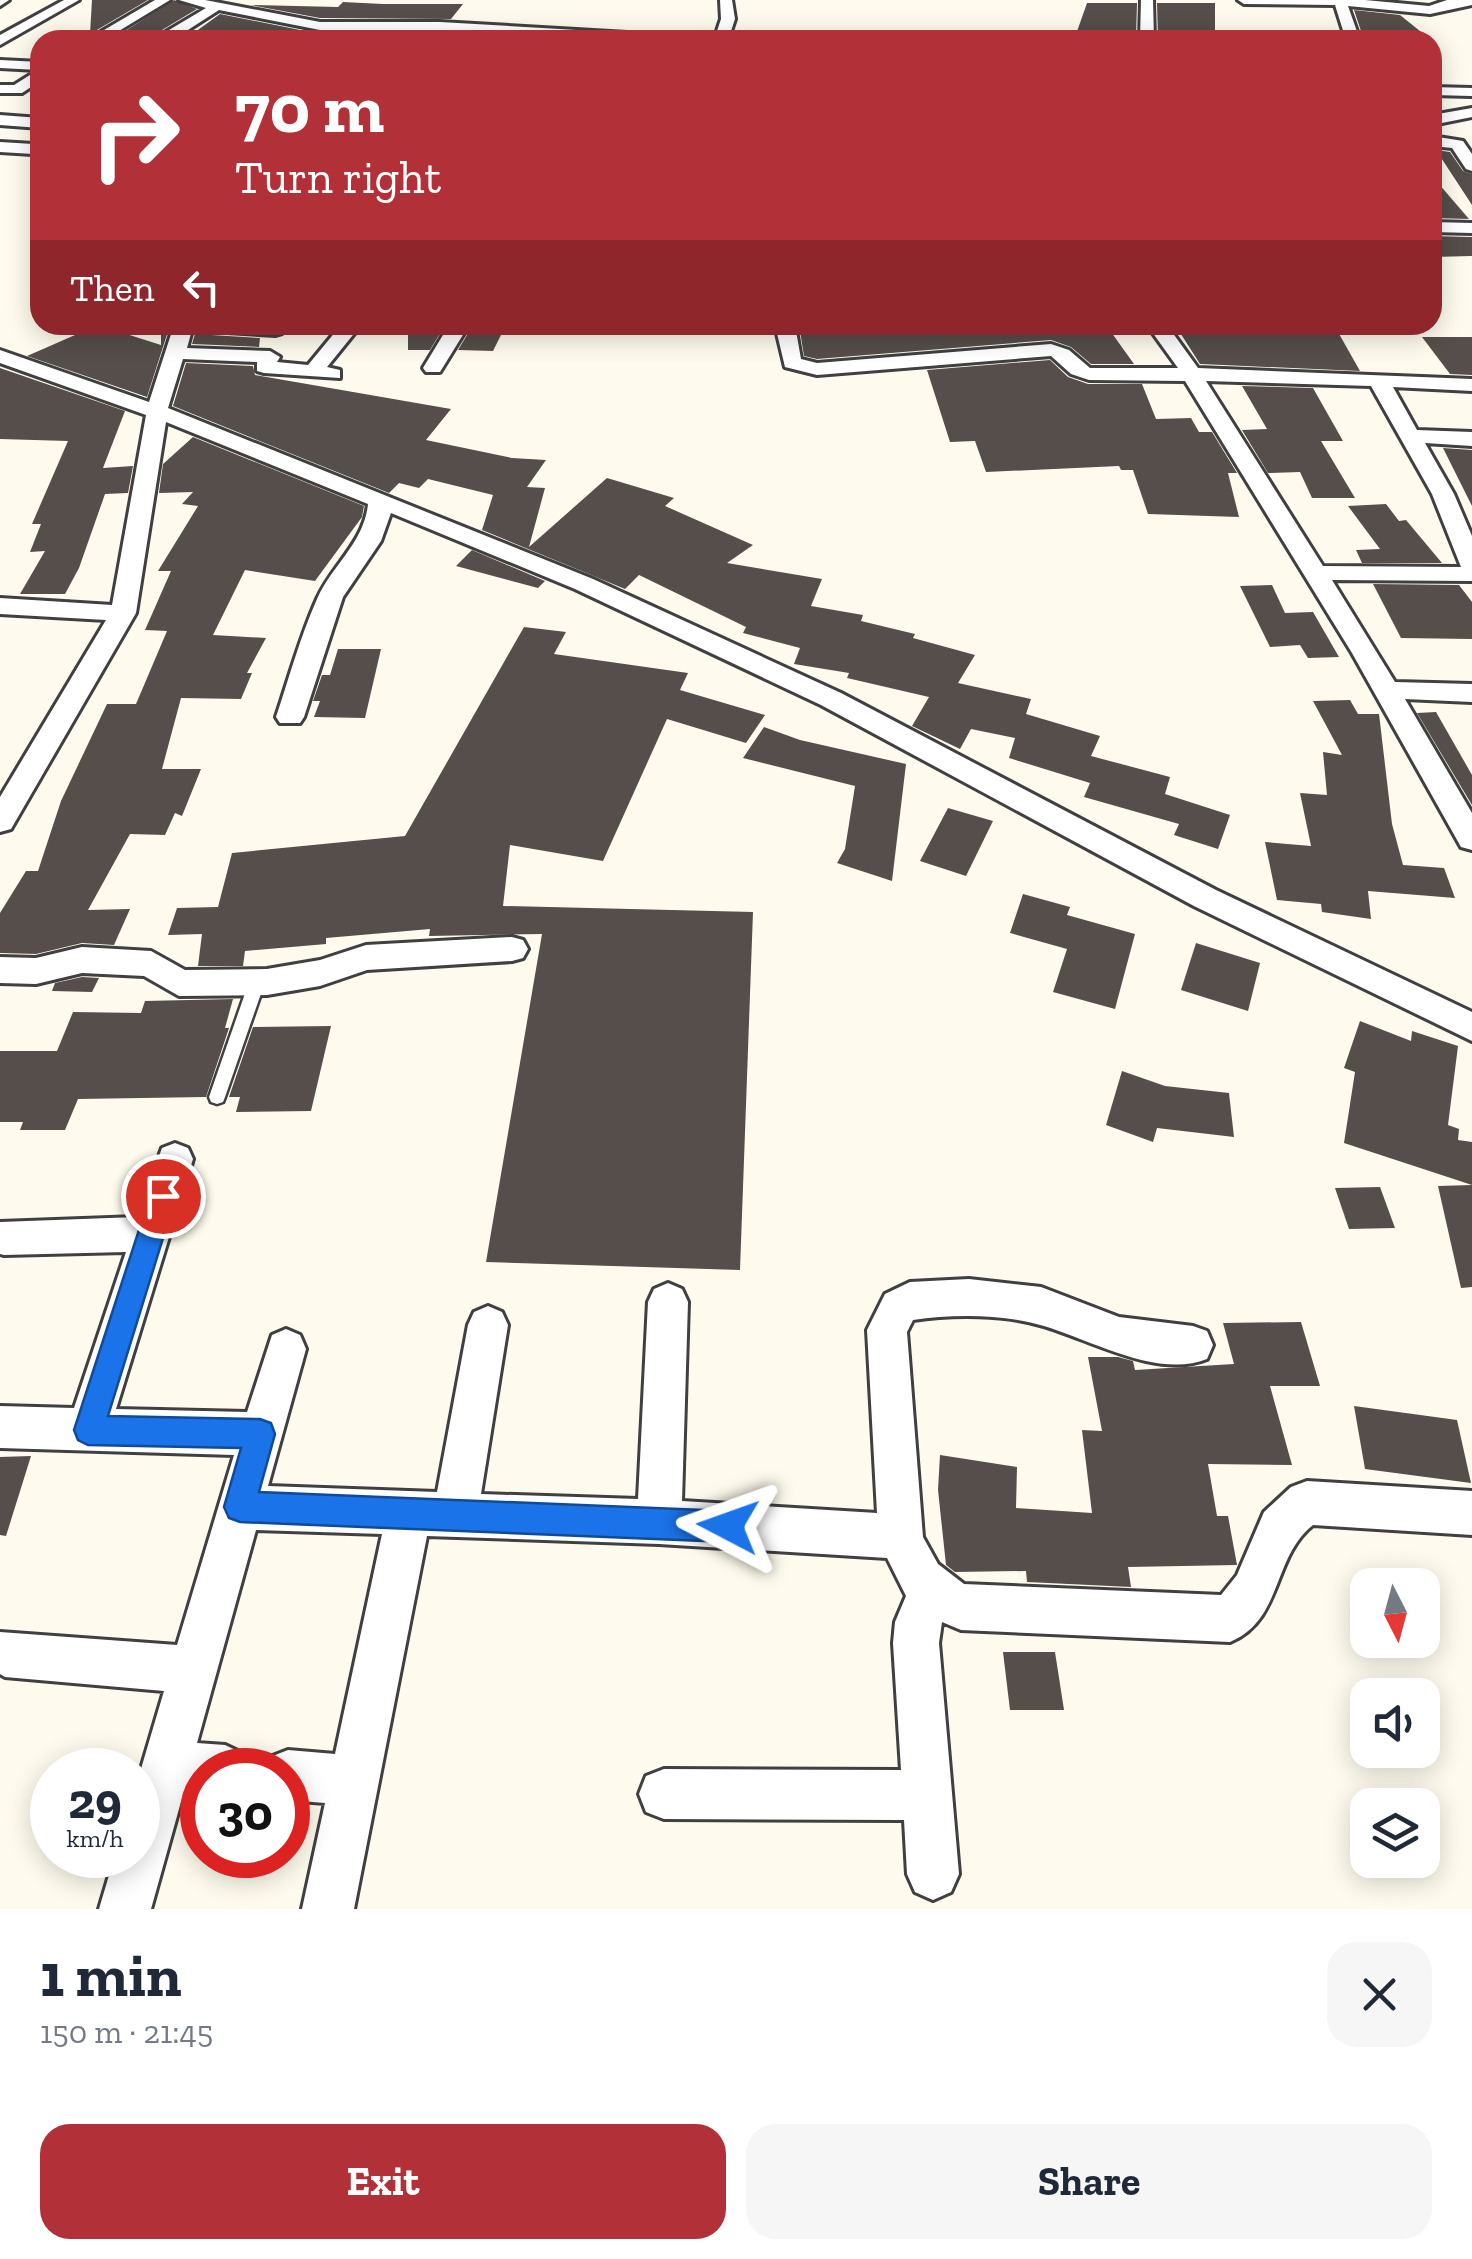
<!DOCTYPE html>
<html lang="en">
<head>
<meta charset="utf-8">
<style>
	:root { --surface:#fff; --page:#f6f6f7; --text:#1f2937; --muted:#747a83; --accent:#b23037 }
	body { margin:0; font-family:"Zilla Slab",serif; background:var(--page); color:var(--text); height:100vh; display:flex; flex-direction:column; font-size:38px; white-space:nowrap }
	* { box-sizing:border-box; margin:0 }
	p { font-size:32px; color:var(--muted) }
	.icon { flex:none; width:55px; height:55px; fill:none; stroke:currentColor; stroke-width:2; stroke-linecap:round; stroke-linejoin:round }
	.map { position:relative; height:1909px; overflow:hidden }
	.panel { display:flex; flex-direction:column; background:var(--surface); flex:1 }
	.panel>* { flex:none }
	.top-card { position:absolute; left:30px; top:30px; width:1412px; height:305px; border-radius:30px; box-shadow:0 5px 25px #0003; background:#b23037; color:#fff; overflow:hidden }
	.needle { width:65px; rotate:174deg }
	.controls { position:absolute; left:1350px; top:1568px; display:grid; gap:20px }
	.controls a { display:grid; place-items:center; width:90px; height:90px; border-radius:20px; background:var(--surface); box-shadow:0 5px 25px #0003; font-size:50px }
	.speed { position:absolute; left:30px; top:1748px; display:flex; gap:20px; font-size:50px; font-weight:700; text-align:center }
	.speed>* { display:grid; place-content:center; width:130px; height:130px; border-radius:50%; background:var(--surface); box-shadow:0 5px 25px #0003; line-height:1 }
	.speed small { font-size:25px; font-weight:400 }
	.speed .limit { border:15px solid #d22; background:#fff; color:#111 }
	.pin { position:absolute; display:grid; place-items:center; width:85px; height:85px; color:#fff; margin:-42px; border:5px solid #fff; border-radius:50%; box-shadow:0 2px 10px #0007 }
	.me { position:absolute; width:110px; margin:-55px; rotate:274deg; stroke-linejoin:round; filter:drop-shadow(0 0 8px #0008) }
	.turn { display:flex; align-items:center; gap:35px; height:210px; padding:0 40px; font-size:45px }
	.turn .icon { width:130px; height:130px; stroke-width:2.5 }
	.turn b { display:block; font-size:70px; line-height:85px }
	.then { display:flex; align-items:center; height:95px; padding:0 40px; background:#0003; gap:20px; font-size:38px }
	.round { display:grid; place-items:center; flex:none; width:105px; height:105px; border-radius:30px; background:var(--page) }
	.overview { display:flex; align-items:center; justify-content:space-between; height:170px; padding:0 40px }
	h1 { font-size:60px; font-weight:800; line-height:75px }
	.button { display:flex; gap:20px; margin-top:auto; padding:20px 40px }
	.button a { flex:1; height:115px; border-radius:30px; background:var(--accent); color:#fff; font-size:40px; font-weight:800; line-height:115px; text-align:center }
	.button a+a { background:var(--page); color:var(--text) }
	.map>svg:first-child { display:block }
</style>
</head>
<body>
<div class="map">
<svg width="1472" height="1909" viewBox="0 0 1472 1909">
	<rect width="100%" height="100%" fill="#fefbee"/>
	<g fill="#554e4a">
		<polygon points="92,0 148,0 90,34"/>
		<polygon points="174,0 197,9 162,30 161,40 111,40"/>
		<polygon points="343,2 383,4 463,4 451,19 320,18 250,5 338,7"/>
		<polygon points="1087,3 1137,3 1136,38 1074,40"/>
		<polygon points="1157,3 1215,3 1215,40 1158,40"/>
		<polygon points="1354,10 1400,15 1431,40 1363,37"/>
		<polygon points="220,14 320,34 438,34 433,40 184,40"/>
		<polygon points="1436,150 1450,152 1463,171 1472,174 1472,205"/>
		<polygon points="1432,176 1469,219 1432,218"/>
		<polygon points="1432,236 1472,237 1472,256 1432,257"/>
		<polygon points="98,325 161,345 161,325 170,325 147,397 27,356"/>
		<polygon points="408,325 445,325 430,350 408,350"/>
		<polygon points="473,325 506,325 493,351 458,350"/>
		<polygon points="799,325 1106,325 1134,364 1091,364 1071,347 1051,340 817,359 804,356"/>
		<polygon points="1183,325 1334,325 1360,371 1200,364 1179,331 1186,331"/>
		<polygon points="195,334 260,338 259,347 192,344"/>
		<polygon points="1422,337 1472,337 1472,375 1450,374"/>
		<polygon points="1050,360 1068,377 1088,384 1142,384 1156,419 1191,418 1199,432 1212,432 1237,473 1228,473 1239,517 1148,514 1133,470 1121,470 1119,466 986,472 975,441 950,442 927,370"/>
		<polygon points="186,363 253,366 255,375 451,409 426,440 512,458 546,460 527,487 545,488 529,547 607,478 674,498 665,506 753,545 727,563 822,579 811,606 863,615 861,621 915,634 913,638 975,655 958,683 1031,699 1026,714 1100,736 1091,756 1170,777 1165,794 1230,815 1218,849 1174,835 1179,824 1084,797 1090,783 1009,758 1015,738 971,729 960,749 912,726 929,697 847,678 849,673 794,664 800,648 743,633 746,627 639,575 625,589 482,530 493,495 428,479 419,488 399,483 389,493 173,406"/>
		<polygon points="0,368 125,411 103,468 133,466 128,493 105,494 79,568 65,594 20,594 45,551 30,552 41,524 32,524 68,441 0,439"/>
		<polygon points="1242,386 1313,388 1343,441 1321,441 1355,498 1312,498 1300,472 1268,473 1242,430 1267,429"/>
		<polygon points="193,437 364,506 362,517 315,581 245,570 213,635 266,638 247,673 252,673 241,699 181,698 162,769 201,769 182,816 175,813 165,835 130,834 88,910 130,909 114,945 82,943 36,954 0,953 0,913 26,871 38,871 61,801 107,704 136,704 167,631 145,630 171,571 158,571 198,506 182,504 193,492 159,493 163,464"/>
		<polygon points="1443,448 1472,450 1472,506"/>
		<polygon points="1386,504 1399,521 1406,520 1442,563 1362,563 1356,550 1380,549 1348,506"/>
		<polygon points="472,550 545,581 538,588 456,566"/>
		<polygon points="1373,584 1459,585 1472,602 1472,639 1401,638"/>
		<polygon points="1272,585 1285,613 1313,612 1339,657 1308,658 1300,645 1270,647 1240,586"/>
		<polygon points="524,627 566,632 554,654 688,673 680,690 765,715 746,743 667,719 603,861 510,845 503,906 753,912 740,1270 486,1262 542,934 429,936 430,929 326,938 326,944 245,951 243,966 198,966 202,934 168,935 177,908 218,907 232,853 405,836"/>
		<polygon points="338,649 381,649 365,718 314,717 320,701 313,701 322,675 330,675"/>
		<polygon points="1350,700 1358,714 1379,714 1392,824 1403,865 1444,868 1455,898 1368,891 1371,919 1322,912 1321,904 1277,900 1265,842 1311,846 1300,793 1327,795 1323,752 1342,755 1313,701"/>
		<polygon points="1436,712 1472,775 1472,805 1417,713"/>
		<polygon points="764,727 800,740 906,764 892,881 837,863 845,849 855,786 743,758"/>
		<polygon points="948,808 993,821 966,876 920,861"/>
		<polygon points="1023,894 1070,907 1067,915 1135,934 1115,1009 1053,992 1067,949 1010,933"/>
		<polygon points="1196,943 1260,963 1248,1011 1181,990"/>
		<polygon points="82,977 99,978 92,992 52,991 55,983"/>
		<polygon points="233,999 225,1028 229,1028 206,1097 78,1099 65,1130 20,1130 23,1122 0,1122 0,1051 57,1051 73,1012 141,1013 145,1001"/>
		<polygon points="1360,1021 1411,1041 1412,1031 1458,1046 1448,1125 1459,1129 1458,1140 1472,1142 1472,1185 1344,1143 1355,1072 1344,1068"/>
		<polygon points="331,1026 311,1111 236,1112 240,1097 229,1097 253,1027"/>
		<polygon points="1122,1071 1165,1086 1229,1093 1234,1137 1157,1128 1153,1142 1106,1125"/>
		<polygon points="1472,1185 1472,1287 1461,1288 1438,1186"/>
		<polygon points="1380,1187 1395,1228 1349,1229 1335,1188"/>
		<polygon points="1301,1322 1320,1386 1270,1386 1292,1465 1208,1464 1217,1516 1228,1516 1237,1565 1128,1567 1131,1587 1027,1582 1026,1571 955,1572 946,1565 938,1490 940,1455 1017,1467 1016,1508 1092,1513 1082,1430 1102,1431 1088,1357 1118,1357 1133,1361 1135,1370 1234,1364 1223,1323"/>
		<polygon points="1354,1406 1457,1420 1471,1483 1365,1469"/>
		<polygon points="31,1456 6,1536 0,1535 0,1457"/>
		<polygon points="1003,1652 1055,1652 1064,1710 1010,1710"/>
	</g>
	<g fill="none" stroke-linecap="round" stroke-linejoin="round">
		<g stroke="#404040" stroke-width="5">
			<polygon id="service" points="257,976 262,978 265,982 225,1097 223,1102 217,1104 211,1102 209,1097 249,982 252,978"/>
		</g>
		<g stroke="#404040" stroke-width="6">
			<g id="minor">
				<polygon points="0,0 9,0 0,6"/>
				<polygon points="64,0 79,0 0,45 0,35"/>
				<polygon points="155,0 170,0 104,40 87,40"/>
				<polygon points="179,0 205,0 320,22 440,22 679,36 686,40 610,40 440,30 320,30 219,10 177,37 180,40 165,40 164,33 206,8"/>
				<polygon points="720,0 732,0 735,19 728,40 714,40 721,19"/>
				<polygon points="1141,0 1153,0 1154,40 1140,40"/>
				<polygon points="1238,0 1365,0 1429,6 1447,0 1472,0 1472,5 1430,14 1348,6 1360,40 1346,40 1335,5 1244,4"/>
				<polygon points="0,60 40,62 40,81 22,93 0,93 0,85 14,85 38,70 0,68"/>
				<polygon points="1432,87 1472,88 1472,96 1432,95"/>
				<polygon points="1472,108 1472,117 1432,125 1432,115"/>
				<polygon points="0,115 40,118 40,128 0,125"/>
				<polygon points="1432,136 1463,141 1472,154 1472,171 1466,169 1452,148 1432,146"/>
				<polygon points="0,142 33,144 40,150 33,154 0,152"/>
				<polygon points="1432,222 1472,223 1472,233 1432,232"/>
				<path d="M174,325H282V333L275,335L192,330L187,348L270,351L280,357L277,362L308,365L341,325H361L327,367L340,370V378L264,373L257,371V362L183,359L168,408L593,579L841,693L1216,890L1472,1012V1041L1194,906L821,705L575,589L391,513L381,541L343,597L304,717L300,723H280L276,717C289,678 300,637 317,599C332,565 364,543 368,504L166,422L136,613L11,829L0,832V797L106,620L0,614V598L112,605L146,415L0,363V350L149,402Z"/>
				<polygon points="449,325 469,325 440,372 426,372 423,368"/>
				<path d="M775,325H795L801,359L817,363L1051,344L1069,350L1090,368H1178L1147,325H1167L1198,368L1472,379V391L1393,387L1417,430L1472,432V446L1425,443L1454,494L1472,536V581L1332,580L1395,682L1472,684V702L1405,699L1472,813V850L1461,847L1352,653L1185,381L1089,380L1071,374L1051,356L817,375L785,367ZM1206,381L1371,386L1432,494L1461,567L1323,566Z"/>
				<polygon points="512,937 523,940 528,949 523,958 512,961 367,970 320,986 267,995 179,996 144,976 82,973 36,984 0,983 0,957 36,958 82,947 151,951 185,970 267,969 320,960 366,945"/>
				<path d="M175,1143L188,1148L193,1159L116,1409L247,1412L272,1335L286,1329L300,1335L306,1349L268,1486L437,1492L468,1325L474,1312L488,1306L502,1312L508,1325L481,1494L638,1499L648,1302L654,1289L668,1283L682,1289L688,1302L682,1501L877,1513L867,1330L885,1294L910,1282L969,1279L1041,1287L1119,1317L1193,1326L1207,1331L1213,1345L1207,1359C1158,1379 1091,1340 1044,1326C1005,1314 953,1314 913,1320L907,1332L923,1537L938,1564L964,1584L1221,1595L1237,1575L1264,1512L1291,1487L1307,1481L1472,1491V1535L1313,1525C1272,1557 1283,1620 1230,1642L961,1630L942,1622L939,1643L959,1874L951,1892L933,1900L915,1892L907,1874L904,1820L664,1819L646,1812L639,1794L646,1776L664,1769L901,1770L893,1643L895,1622L906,1596L887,1558L659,1544L427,1536L354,1909H302L325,1803L288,1800V1770H265L270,1757L288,1750L335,1754L382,1534L256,1530L197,1743L225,1745L242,1753L250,1770H202V1793L184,1791L151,1909H99L115,1855H138V1779L164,1691L5,1677L0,1674V1632L177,1645L234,1455L0,1448V1406L74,1408L126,1252L4,1255L0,1254V1222L137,1217L162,1148Z"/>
			</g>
		</g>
		<use href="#service" fill="#fff" fill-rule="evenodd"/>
		<use href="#minor" fill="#fff" fill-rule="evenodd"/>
	</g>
	<polygon fill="#1a73e8" stroke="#114b97" stroke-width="2.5" points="163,1184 172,1188 176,1196 108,1416 260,1419 271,1423 275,1434 259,1492 728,1511 739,1516 744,1526 739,1537 728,1542 240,1522 229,1518 224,1507 241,1448 88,1445 78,1440 74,1430 150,1196 154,1188"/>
</svg>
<div class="controls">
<a><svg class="needle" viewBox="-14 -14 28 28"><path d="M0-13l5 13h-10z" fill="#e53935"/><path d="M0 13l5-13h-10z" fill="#747a83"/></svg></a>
<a><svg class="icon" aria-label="sound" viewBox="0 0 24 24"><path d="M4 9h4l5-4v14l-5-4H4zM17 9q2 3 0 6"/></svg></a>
<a><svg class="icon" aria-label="layers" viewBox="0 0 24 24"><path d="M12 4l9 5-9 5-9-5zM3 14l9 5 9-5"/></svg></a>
</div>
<div class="speed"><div>29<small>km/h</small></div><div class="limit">30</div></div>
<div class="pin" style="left:163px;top:1196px;background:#d93025"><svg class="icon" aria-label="arrive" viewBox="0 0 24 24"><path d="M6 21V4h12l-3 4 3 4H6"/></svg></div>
<svg class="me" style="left:728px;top:1526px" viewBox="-20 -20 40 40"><path d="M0-17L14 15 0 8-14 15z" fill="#1a73e8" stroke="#fff" stroke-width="4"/></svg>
<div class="top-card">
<div class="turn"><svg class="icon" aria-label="right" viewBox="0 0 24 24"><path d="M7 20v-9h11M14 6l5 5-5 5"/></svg><div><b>70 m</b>Turn right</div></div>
<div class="then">Then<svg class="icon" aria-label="left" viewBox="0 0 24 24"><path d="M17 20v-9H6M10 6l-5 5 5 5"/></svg></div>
</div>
</div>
<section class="panel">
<div class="overview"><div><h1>1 min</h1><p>150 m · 21:45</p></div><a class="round"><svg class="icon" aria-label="close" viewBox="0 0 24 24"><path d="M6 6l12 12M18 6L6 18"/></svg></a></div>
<div class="button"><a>Exit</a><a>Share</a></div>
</section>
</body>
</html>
